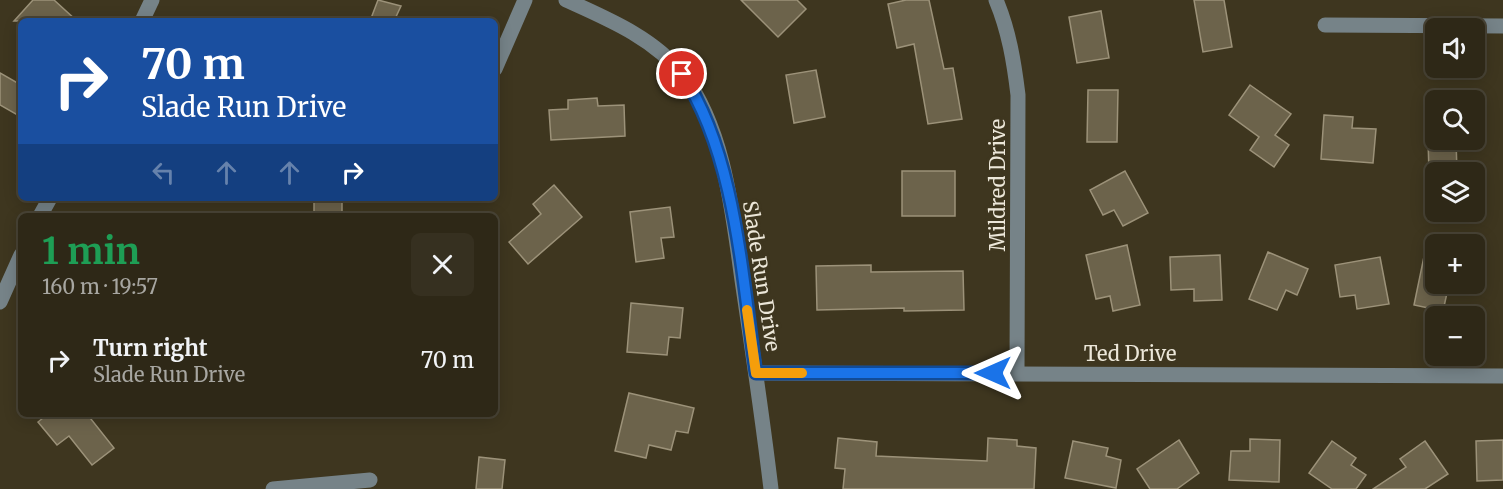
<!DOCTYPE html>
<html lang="en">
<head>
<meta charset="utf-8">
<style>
	:root { --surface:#2e2817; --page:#363020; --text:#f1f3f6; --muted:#a7a6a1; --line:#494436 }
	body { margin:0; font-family:Merriweather,serif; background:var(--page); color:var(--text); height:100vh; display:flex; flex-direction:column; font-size:22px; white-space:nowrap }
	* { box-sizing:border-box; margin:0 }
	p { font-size:20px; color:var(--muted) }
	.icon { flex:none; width:33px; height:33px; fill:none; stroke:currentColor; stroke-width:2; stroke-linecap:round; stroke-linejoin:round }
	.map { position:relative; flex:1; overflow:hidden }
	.drawer { position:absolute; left:18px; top:213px; width:480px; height:204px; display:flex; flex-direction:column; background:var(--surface); border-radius:9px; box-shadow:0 3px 15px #0003,0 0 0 2px var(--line) }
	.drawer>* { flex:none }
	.guide { position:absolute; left:18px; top:18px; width:480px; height:183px; border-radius:9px; box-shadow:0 3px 15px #0003,0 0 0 2px var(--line); background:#1a4fa0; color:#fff; overflow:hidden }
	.fabs { position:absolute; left:1425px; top:18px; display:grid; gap:12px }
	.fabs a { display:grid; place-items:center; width:60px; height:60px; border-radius:9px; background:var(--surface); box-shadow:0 3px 15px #0003,0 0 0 2px var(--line); font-size:30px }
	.pin { position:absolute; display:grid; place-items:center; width:51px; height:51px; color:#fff; margin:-26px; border:3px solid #fff; border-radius:50%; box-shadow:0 2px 6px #0007 }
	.me { position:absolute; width:66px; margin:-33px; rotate:270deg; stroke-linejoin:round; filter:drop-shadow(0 0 4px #0008) }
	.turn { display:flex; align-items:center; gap:21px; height:126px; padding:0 24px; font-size:27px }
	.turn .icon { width:78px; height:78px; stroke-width:2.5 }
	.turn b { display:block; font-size:42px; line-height:51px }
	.lanes { display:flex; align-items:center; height:57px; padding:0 24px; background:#0003; justify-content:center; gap:30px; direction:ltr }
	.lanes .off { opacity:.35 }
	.round { display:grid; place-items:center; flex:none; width:63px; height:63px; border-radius:9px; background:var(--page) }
	.head { display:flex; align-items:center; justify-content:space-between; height:102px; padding:0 24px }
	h1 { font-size:36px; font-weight:700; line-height:45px; color:#1e9e55 }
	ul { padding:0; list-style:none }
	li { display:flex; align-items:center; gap:18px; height:90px; padding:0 24px }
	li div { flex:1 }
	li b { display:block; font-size:22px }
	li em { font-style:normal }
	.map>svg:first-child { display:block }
</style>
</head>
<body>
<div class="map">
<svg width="1503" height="489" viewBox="0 0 1503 489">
	<rect width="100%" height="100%" fill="#3e361f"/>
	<g fill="#6c634b" stroke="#9c9279" stroke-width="1.5">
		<polygon points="33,0 54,0 77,21 14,21"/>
		<polygon points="378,0 401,6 394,21 370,21"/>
		<polygon points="741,0 797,0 806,9 778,37"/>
		<polygon points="906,0 929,0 944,69 953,68 962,119 928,124 914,44 897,48 888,4"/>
		<polygon points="1194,0 1224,0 1232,47 1203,52"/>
		<polygon points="1101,11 1109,58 1077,63 1069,17"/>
		<polygon points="816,70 825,117 794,123 786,75"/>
		<polygon points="0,73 21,85 21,117 0,105"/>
		<polygon points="1250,85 1291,114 1275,135 1289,145 1274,167 1250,150 1259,137 1229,115"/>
		<polygon points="1088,90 1118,90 1117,142 1087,142"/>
		<polygon points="597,98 598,106 624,105 625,136 551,140 549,110 568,109 568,100"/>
		<polygon points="1324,115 1353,117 1352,128 1376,129 1373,163 1321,159"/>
		<polygon points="1428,140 1456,140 1457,172 1429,172"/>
		<rect x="902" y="171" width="53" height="45"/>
		<polygon points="1125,171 1148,213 1123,226 1114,210 1103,215 1090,190"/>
		<polygon points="554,185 582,217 528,264 509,242 541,214 533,204"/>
		<rect x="314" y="198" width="28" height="18"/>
		<polygon points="670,207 674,237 661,238 664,258 636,262 630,212"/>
		<polygon points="1427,242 1436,242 1436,284 1449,284 1443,311 1414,305"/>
		<polygon points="1127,245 1140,305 1113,311 1110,296 1096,299 1086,255"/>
		<polygon points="1268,252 1308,269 1297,295 1286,290 1277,310 1249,299"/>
		<polygon points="1220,255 1222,300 1194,301 1194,289 1171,290 1170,257"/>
		<polygon points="1380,257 1389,304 1357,309 1355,295 1340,297 1335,265"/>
		<polygon points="871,265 871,272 963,271 964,310 904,311 904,308 817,310 816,266"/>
		<polygon points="631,303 683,308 680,338 669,337 667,355 627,352"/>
		<polygon points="629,393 694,408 688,433 676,431 671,450 649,445 646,458 615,451"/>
		<polygon points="48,414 87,414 114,448 92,465 69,436 57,445 38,422"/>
		<polygon points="838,438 877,442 876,456 987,461 988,438 1017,440 1017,446 1036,448 1034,489 843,489 845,469 835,468"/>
		<polygon points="1250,439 1280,440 1279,482 1229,480 1231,451 1250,451"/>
		<polygon points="1179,440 1199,473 1177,489 1150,489 1137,469"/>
		<polygon points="1503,440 1503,480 1477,481 1476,441"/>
		<polygon points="1073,441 1108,448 1106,456 1121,460 1116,488 1065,478"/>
		<polygon points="1332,441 1356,458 1351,465 1366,475 1356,489 1332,489 1309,473"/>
		<polygon points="1425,441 1448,474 1425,489 1373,489 1406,467 1400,459"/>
		<polygon points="479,457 505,460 502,489 476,489"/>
	</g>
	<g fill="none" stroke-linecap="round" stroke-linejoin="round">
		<g stroke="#768388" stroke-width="15">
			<path d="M566,0C608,19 654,38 683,75C726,131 733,219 743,287C753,354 763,422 771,489"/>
			<path d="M996,0C1009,31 1014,62 1018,95L1017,373"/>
			<polyline points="142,21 152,0"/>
			<polyline points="1325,25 1503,26"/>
			<polyline points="495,69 525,0"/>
			<polyline points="40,216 50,198"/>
			<polyline points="0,302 21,255"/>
			<polyline points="756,373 1503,376"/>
			<polyline points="273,489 370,480"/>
		</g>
	</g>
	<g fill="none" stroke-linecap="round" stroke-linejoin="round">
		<g stroke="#114b97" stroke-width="15">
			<path id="route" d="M682,74C736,155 742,278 756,373H993"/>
		</g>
		<use href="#route" stroke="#1a73e8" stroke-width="10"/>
		<polyline stroke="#f59e0b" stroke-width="10" points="747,310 756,373 802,373"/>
	</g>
	<g text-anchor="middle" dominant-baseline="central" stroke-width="6" stroke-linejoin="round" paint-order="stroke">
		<g font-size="20" fill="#ece7d9" stroke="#3e361f">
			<text transform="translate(997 185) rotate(-90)">Mildred Drive</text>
			<text transform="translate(762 276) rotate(81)">Slade Run Drive</text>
			<text x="1130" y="353">Ted Drive</text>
		</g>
	</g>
</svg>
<div class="fabs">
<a><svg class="icon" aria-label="sound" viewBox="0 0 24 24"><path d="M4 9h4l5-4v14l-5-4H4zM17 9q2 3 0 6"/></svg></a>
<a><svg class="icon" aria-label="search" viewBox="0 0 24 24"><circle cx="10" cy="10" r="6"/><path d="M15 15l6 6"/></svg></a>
<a><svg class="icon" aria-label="layers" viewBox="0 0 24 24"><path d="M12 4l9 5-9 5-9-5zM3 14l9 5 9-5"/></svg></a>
<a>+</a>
<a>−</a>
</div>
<div class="pin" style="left:682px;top:74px;background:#d93025"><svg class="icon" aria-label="arrive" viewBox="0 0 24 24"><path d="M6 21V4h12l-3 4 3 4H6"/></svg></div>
<svg class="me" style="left:993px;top:373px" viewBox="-20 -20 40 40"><path d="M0-17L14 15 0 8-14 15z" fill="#1a73e8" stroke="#fff" stroke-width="4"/></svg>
<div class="guide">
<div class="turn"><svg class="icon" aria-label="right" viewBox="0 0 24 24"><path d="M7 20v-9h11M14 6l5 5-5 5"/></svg><div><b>70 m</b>Slade Run Drive</div></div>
<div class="lanes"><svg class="icon off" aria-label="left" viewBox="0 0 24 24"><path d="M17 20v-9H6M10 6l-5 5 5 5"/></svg><svg class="icon off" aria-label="ahead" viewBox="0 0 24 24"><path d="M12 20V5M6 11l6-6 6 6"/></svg><svg class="icon off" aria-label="ahead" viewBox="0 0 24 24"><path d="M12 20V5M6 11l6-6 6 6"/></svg><svg class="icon" aria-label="right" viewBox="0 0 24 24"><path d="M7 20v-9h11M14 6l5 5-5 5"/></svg></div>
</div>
<section class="drawer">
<div class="head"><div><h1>1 min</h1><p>160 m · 19:57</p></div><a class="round"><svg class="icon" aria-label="close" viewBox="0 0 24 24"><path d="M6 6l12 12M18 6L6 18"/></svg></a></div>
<ul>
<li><svg class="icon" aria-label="right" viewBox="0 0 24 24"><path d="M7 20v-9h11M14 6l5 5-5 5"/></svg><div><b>Turn right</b><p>Slade Run Drive</p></div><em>70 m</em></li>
</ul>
</section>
</div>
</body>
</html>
